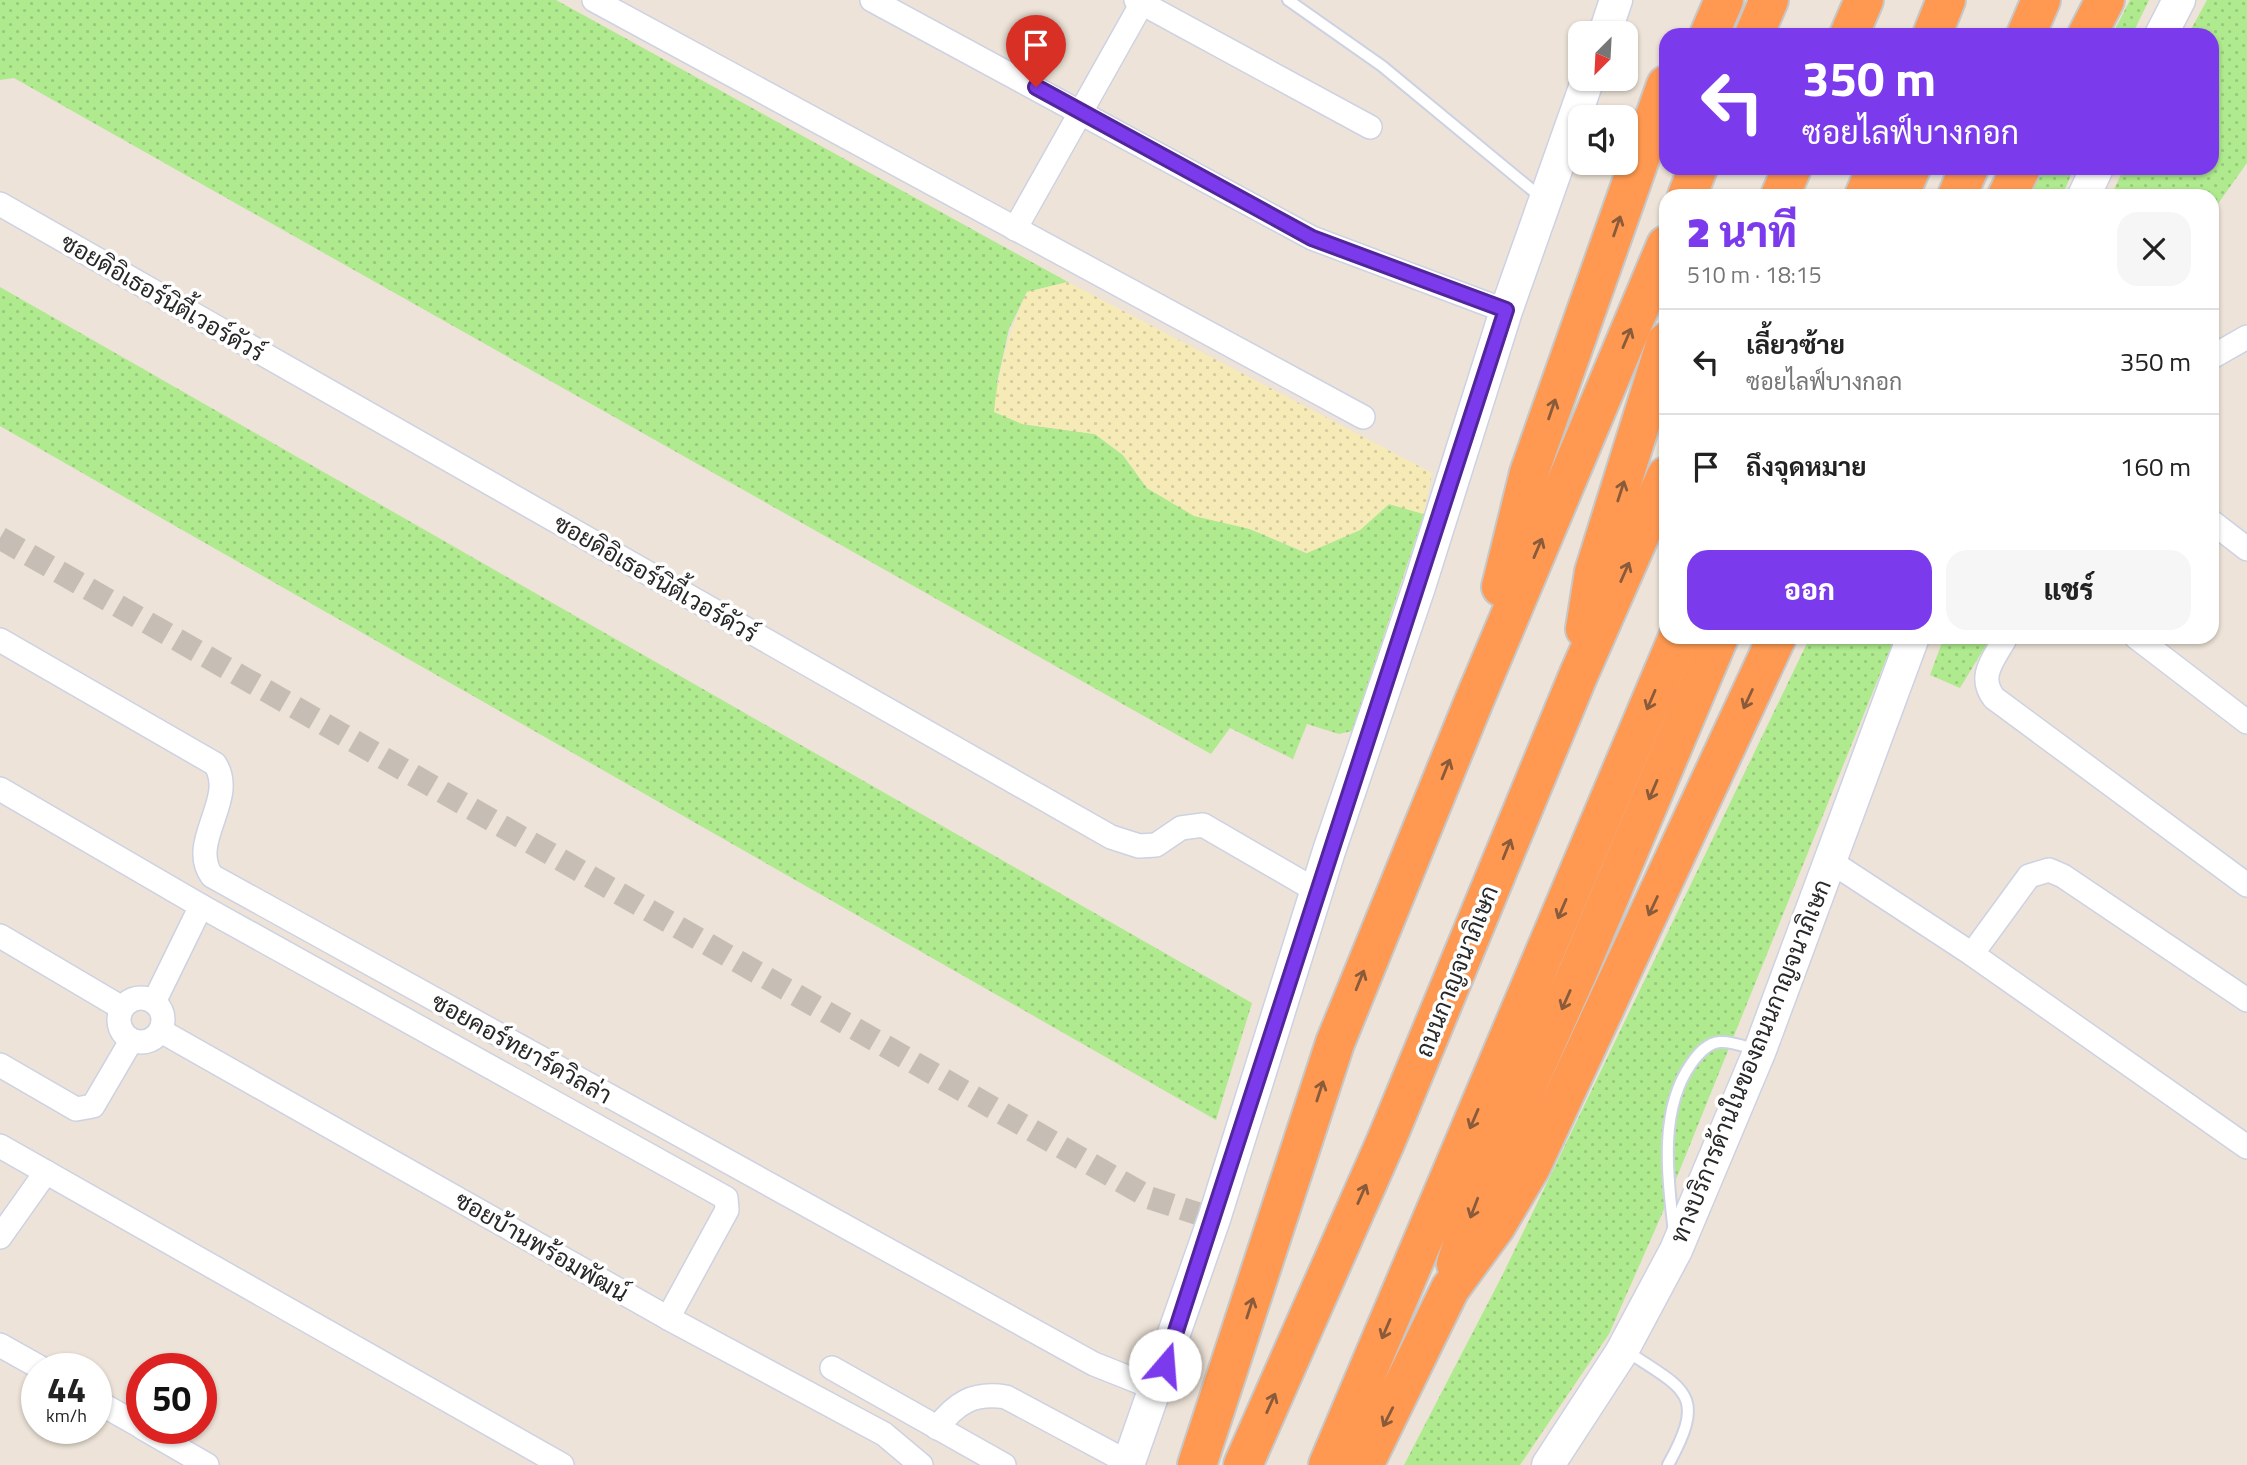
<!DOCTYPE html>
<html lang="th">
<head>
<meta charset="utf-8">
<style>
	:root { --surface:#fff; --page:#f6f6f6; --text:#222; --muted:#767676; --line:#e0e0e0; --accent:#7c3aed }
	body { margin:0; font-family:"Titillium Web",Sarabun,sans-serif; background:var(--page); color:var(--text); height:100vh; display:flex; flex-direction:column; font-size:26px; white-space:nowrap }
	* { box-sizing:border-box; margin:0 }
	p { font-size:23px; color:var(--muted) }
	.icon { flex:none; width:38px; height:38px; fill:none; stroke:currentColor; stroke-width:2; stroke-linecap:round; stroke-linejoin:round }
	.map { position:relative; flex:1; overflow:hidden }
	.details { position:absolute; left:1659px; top:189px; width:560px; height:455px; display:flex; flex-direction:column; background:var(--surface); border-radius:21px; box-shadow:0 2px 5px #0004 }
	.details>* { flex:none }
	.guide { position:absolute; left:1659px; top:28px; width:560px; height:147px; border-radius:21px; box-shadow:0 2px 5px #0004; background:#7c3aed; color:#fff; overflow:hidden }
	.needle { width:46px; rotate:204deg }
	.controls { position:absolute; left:1568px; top:21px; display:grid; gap:14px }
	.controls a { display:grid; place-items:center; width:70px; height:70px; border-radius:14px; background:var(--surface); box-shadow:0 2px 5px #0004; font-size:35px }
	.speed { position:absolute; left:21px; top:1353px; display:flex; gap:14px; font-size:35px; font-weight:700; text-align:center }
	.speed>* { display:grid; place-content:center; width:91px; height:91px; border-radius:50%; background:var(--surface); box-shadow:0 2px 5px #0004; line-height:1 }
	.speed small { font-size:18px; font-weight:400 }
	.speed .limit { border:10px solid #d22; background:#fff; color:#111 }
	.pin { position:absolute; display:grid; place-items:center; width:60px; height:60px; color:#fff; margin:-72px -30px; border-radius:50% 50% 50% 0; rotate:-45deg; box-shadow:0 0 7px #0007 }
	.pin .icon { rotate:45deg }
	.me { position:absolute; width:77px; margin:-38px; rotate:18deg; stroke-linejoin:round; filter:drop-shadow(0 0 5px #0008) }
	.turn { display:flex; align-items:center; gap:24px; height:147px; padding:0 28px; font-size:32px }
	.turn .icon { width:91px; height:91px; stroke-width:2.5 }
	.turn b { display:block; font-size:49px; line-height:60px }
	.round { display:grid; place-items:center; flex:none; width:74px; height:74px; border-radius:21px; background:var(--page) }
	.headline { display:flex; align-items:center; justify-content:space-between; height:119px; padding:0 28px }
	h1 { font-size:42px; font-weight:800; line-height:52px; color:var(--accent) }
	.action { display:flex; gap:14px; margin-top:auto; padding:14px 28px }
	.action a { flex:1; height:80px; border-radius:21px; background:var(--accent); color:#fff; font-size:28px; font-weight:800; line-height:80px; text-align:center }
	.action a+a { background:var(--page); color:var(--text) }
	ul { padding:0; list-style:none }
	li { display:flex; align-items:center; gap:21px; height:105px; padding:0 28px; border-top:2px solid var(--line) }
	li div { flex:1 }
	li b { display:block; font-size:26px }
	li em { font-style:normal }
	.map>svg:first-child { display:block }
</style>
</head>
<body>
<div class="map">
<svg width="2247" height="1465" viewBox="0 0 2247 1465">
	<defs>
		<pattern id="grass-dots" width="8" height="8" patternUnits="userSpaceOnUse" patternTransform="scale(1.75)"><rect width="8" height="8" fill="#afea8e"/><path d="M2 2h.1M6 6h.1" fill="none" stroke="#97c97a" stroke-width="1.8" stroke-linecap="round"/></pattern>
		<pattern id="sand-dots" width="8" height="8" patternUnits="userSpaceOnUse" patternTransform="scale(1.75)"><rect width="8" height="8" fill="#f6ebb7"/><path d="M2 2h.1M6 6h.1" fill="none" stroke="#d3ca9d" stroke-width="1.8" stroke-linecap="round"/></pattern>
	</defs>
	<rect width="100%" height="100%" fill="#ede3d8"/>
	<g fill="url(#grass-dots)">
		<polygon points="0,0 556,0 1068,282 1027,292 1009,329 997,383 1022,424 1095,434 1123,455 1147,488 1194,515 1250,529 1306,553 1360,530 1389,504 1424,514 1352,731 1339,734 1307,724 1293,759 1230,728 1211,754 14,78 0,80"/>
		<polygon points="2130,0 2149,0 2132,35 2112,35"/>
		<polygon points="2207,0 2247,0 2247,163 2212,212 2212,196 2111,196 2124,168 2212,168 2212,35 2188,35"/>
		<polygon points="2042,168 2074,168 2062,196 2028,196"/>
		<polygon points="0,287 1252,1003 1216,1120 0,426"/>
		<polygon points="1810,637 1895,637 1662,1214 1609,1334 1520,1465 1404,1465 1503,1274"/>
		<polygon points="1944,637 1991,637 1960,688 1930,675"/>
	</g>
	<path fill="url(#sand-dots)" d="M1068,282L1432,473L1424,514L1389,504L1360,530L1307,553L1250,529L1194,516L1147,488L1123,455L1095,434L1022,424L994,412C998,369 1009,331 1027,292Z"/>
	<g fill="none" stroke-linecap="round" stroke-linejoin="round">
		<polyline stroke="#c6beb5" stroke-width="23" stroke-dasharray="23 11" stroke-linecap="butt" points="0,538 1150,1198 1214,1219"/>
		<g stroke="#cdd2e3" stroke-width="14">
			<g id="lane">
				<polyline points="1288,0 1382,66 1543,199"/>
				<path d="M1674,1233C1668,1179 1658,1111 1691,1064C1698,1054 1707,1043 1720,1042C1731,1041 1746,1047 1757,1050"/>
				<path d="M1625,1350C1685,1390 1708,1393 1668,1465"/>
			</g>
		</g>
		<g stroke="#cdd2e3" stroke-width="26">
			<g id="street">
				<polyline points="594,0 1363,417"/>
				<polyline points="872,0 1312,238 1506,311"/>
				<polyline points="1136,0 1370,127"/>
				<polyline points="0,204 1111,837 1139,846 1156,845 1181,828 1203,825 1317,891"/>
				<polyline points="1015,229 1142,3"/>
				<polyline points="2212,357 2247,337"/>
				<polyline points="2212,522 2247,549"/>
				<path d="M2006,637C1994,659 1977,676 1994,698L2247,885"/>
				<polyline points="2136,637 2247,722"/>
				<path d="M0,640L215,764C238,799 187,842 212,876L1094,1364L1157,1389"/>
				<polyline points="0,789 201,906 726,1198 727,1210 668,1318"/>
				<polyline points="1830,861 1972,954 2247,1147"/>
				<polyline points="0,936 122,1008"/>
				<polyline points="1972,954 2029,876 2049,870 2063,876 2247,1000"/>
				<circle cx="141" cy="1020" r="22"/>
				<polyline points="154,1002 201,906"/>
				<polyline points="161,1031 668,1318 884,1434 921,1465"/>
				<polyline points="0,1065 76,1109 93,1106 131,1041"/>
				<polyline points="0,1146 562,1465"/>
				<polyline points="0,1237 46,1172"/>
				<polyline points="0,1345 41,1368"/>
				<polyline points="832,1368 1004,1465"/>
				<polyline points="96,1401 142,1427"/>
				<polyline points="143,1428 207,1465"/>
				<path d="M937,1428C956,1403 973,1392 1006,1397L1129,1463"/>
			</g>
		</g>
		<g stroke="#cdd2e3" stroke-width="35">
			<g id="secondary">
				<polyline points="1605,33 1616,0"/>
				<polyline points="2161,35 2179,0"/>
				<polyline points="2084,196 2097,168"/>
				<polyline points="1128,1465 1214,1219 1329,851 1419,587 1506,311 1588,79"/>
				<polyline points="1548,1465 1621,1353 1676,1250 1760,1050 1913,637"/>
			</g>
		</g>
		<g stroke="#c7c7c7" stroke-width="42">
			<g id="highway">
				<polyline points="1709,35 1724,0"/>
				<polyline points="1754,35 1769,0"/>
				<polyline points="1849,35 1864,0"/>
				<polyline points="1932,35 1946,0"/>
				<polyline points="2026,35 2041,0"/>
				<polyline points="2087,35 2105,0"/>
				<polyline points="1687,196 1698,168"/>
				<polyline points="1780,196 1792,168"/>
				<polyline points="1864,196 1876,168"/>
				<polyline points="1899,196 1911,168"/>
				<polyline points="1957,196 1969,168"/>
				<polyline points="2007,196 2021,168"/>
				<polyline points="1501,587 1529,473 1666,85"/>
				<polyline points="1585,629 1594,572 1666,342"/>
				<polyline points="1456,1264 1475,1202 1577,974 1719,637"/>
				<polyline points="1197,1465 1335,1043 1474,701 1666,245"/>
				<polyline points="1243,1465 1386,1141 1578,676 1666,476"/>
				<polyline points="1328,1465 1678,637"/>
				<polyline points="1364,1465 1450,1289 1496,1226 1531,1167 1777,637"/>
			</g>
		</g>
		<use href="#lane" stroke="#fff" stroke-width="10"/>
		<use href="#street" stroke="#fff" stroke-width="23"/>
		<use href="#secondary" stroke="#fff" stroke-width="32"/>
		<use href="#highway" stroke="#ff9951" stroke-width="38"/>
	</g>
	<defs><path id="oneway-shaft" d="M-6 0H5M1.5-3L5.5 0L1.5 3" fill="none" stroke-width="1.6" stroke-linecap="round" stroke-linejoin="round" transform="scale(1.75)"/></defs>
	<g stroke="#895b3a">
		<use href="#oneway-shaft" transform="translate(1617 226) rotate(-71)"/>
		<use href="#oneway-shaft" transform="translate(1627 338) rotate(-67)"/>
		<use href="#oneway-shaft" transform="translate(1552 409) rotate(-71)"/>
		<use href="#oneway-shaft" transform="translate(1621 491) rotate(-72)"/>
		<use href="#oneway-shaft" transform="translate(1538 548) rotate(-67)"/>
		<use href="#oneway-shaft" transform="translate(1625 572) rotate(-66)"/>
		<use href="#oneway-shaft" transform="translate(1748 699) rotate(115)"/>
		<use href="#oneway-shaft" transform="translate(1651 700) rotate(113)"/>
		<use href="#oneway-shaft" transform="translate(1446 769) rotate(-68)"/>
		<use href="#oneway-shaft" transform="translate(1653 790) rotate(113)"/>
		<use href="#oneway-shaft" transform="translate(1507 849) rotate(-68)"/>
		<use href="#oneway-shaft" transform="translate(1653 906) rotate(115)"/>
		<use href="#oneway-shaft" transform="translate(1562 909) rotate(113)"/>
		<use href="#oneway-shaft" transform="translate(1360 980) rotate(-68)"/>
		<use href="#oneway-shaft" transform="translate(1566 1000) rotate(114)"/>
		<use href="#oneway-shaft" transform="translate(1320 1091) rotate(-72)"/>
		<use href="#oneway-shaft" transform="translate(1474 1119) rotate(113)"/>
		<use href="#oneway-shaft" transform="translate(1362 1194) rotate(-66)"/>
		<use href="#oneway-shaft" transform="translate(1474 1208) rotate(111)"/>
		<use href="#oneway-shaft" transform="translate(1250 1308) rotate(-72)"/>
		<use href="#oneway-shaft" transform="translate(1386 1329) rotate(113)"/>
		<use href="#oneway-shaft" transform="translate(1271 1403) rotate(-66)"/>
		<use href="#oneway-shaft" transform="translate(1388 1417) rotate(117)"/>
	</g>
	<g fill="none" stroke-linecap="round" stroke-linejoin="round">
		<g stroke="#51269a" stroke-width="18">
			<polyline id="route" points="1036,87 1312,238 1506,310 1165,1365"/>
		</g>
		<use href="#route" stroke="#7c3aed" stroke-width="12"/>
	</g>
	<g text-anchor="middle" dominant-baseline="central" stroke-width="7" stroke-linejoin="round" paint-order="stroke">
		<g font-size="24" fill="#282828" stroke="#fff">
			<text transform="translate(163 297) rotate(30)">ซอยดิอิเธอร์นิตี้เวอร์ดัวร์</text>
			<text transform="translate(656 578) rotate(30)">ซอยดิอิเธอร์นิตี้เวอร์ดัวร์</text>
			<text transform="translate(1456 971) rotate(-68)">ถนนกาญจนาภิเษก</text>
			<text transform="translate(522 1048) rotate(29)">ซอยคอร์ทยาร์ดวิลล่า</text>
			<text transform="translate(1750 1061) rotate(-68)">ทางบริการด้านในของถนนกาญจนาภิเษก</text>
			<text transform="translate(542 1246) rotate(30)">ซอยบ้านพร้อมพัฒน์</text>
		</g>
	</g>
</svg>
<div class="controls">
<a><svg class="needle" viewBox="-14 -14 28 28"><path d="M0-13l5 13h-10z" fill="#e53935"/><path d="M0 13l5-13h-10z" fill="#767676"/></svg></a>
<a><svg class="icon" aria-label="sound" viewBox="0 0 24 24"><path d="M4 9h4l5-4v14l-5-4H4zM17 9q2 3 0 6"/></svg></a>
</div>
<div class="speed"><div>44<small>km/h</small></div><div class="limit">50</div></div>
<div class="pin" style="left:1036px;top:87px;background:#d93025"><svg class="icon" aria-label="arrive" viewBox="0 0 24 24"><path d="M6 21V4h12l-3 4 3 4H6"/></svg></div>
<svg class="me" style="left:1165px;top:1365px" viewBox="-20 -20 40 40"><circle r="19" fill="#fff"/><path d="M0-13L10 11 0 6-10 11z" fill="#7c3aed"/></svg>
<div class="guide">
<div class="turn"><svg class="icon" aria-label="left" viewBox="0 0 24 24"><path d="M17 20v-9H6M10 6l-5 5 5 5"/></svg><div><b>350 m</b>ซอยไลฟ์บางกอก</div></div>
</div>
<section class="details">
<div class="headline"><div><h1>2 นาที</h1><p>510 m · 18:15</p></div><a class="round"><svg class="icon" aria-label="close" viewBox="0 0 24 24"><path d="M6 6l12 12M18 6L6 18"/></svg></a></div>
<ul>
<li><svg class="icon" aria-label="left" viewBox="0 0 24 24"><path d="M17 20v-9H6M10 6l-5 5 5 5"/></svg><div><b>เลี้ยวซ้าย</b><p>ซอยไลฟ์บางกอก</p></div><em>350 m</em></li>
<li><svg class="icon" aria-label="arrive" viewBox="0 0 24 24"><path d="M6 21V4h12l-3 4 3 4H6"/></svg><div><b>ถึงจุดหมาย</b></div><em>160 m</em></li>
</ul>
<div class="action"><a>ออก</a><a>แชร์</a></div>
</section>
</div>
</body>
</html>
